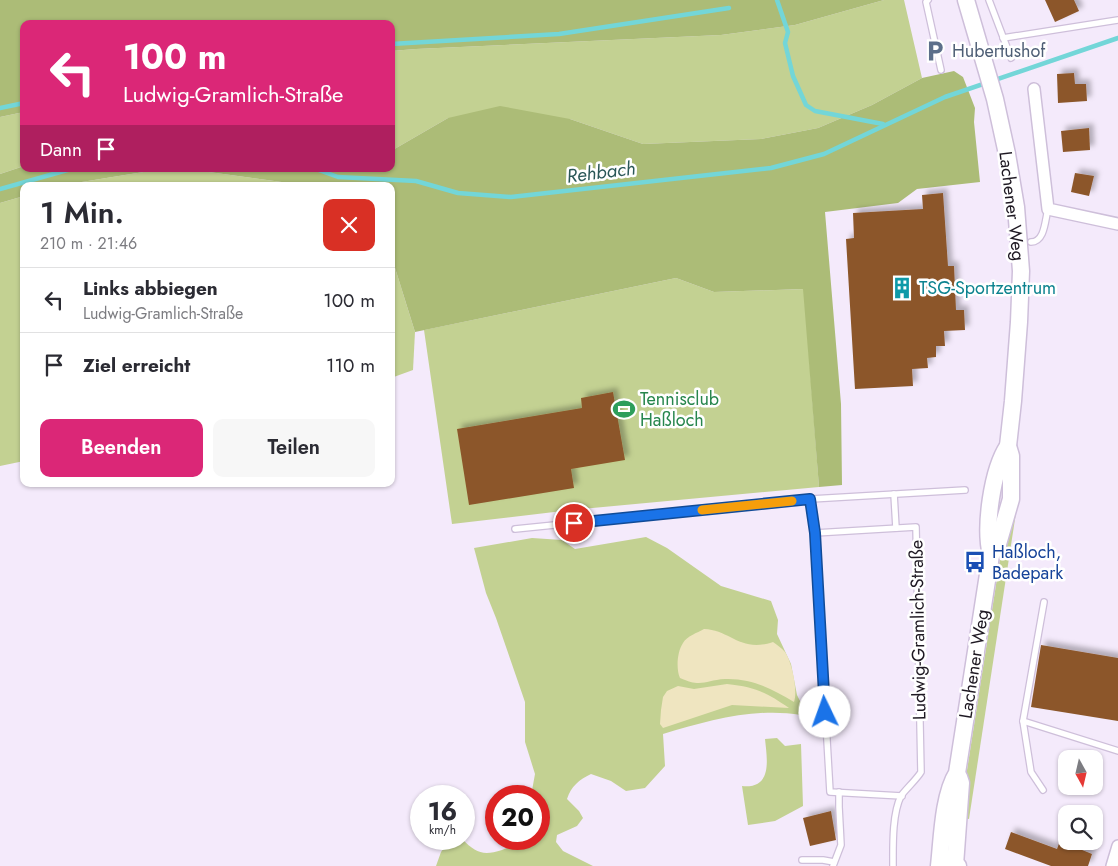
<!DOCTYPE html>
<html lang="de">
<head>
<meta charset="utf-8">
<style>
	:root { --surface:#fff; --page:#f7f7f7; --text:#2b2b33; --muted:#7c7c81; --line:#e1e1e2; --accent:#db2777 }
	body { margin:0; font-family:Jost,sans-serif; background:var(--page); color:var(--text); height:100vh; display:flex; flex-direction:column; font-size:19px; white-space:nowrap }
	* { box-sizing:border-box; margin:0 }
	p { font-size:16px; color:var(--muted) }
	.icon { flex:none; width:28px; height:28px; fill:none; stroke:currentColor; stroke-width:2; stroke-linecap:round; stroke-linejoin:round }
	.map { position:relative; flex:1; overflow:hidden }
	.side { position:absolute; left:20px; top:182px; width:375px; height:305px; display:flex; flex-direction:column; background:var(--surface); border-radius:10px; box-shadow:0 1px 4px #0004 }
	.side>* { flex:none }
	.guide { position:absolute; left:20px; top:20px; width:375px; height:152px; border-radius:10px; box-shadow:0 1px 4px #0004; background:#db2777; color:#fff; overflow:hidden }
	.needle { width:32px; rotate:172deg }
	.fabs { position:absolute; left:1058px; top:750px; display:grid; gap:10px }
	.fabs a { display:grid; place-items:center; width:45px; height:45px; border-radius:10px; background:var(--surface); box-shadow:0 1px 4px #0004; font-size:25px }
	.speed { position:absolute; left:410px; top:785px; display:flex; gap:10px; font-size:25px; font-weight:700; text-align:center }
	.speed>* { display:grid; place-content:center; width:65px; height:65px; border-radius:50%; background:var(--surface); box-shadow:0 1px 4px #0004; line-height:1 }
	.speed small { font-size:12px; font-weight:400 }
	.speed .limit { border:8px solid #d22; background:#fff; color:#111 }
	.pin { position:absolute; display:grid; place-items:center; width:42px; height:42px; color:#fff; margin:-21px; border:2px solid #fff; border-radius:50%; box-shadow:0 1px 5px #0007 }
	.me { position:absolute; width:55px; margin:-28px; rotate:357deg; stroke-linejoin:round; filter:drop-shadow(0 0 4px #0008) }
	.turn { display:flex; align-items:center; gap:18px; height:105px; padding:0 20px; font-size:22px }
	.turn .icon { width:65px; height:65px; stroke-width:2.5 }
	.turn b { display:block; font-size:35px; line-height:42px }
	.then { display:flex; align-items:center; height:48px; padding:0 20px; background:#0003; gap:10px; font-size:19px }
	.round { display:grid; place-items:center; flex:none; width:52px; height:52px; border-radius:10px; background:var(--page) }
	.summary { display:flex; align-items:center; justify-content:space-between; height:85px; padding:0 20px }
	h1 { font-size:30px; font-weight:600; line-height:38px }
	.action { display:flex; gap:10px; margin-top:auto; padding:10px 20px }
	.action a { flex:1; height:58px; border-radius:10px; background:var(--accent); color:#fff; font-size:20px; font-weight:600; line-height:58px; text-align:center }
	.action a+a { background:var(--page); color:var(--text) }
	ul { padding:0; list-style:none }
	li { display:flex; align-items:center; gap:15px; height:65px; padding:0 20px; border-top:1px solid var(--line) }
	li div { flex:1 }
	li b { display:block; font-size:19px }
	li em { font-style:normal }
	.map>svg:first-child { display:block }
</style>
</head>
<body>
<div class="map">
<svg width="1118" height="866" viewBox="0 0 1118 866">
	<defs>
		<filter id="shadow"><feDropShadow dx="4.5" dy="-4.5" stdDeviation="2.5" flood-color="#0004"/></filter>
	</defs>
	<rect width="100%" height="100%" fill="#f4eafb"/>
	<g fill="#c3d192">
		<polygon points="884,0 904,0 922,78 872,105 818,128 761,139 643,144 570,119 448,118 391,151 391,51 416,49 721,35 795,25"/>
		<polygon points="24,112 24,166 0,174 0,117"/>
		<polygon points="162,169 187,169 311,186 57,186"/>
		<polygon points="24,196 24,461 0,466 0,203"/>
		<polygon points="391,255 415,332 413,370 391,378"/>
		<polygon points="676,278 714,292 804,289 819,487 571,510 452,524 424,330"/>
		<polygon points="1017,506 969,819 964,818 967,770 1003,540"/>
		<path d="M646,537L667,548L721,586L771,601L778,620L777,634L791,664L797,695L802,705L801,715C755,707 707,721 663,734L665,766L645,788L626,791L611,781L591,774C579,780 571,786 567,799L579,811L583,818L577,826L557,835L556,842L563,851L593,866H436L441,852L449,841L462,839C476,853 483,856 502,850C510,847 514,845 519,839H539V796H531L535,774L525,742V702L496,618L486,593L474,548L532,538L562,540L575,549Z"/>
		<path d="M777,738L785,746L801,744L803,806L775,821L748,825L742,786C773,789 767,759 765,739Z"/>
	</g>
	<g fill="#acbc77">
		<polygon points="0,0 884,0 795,25 721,35 416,49 391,51 391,24 24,24 24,112 0,117"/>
		<polygon points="954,71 963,77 975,108 974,122 980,182 917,189 898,203 825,212 841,404 842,485 819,487 803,289 714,292 676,278 415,332 391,255 391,186 311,186 187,169 391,169 391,151 448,118 500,106 570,119 643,144 761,139 818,128 872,105 922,78"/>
		<polygon points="24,166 24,169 162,169 57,186 24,186 24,196 0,203 0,174"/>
	</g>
	<g fill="#efe5c0">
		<path d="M704,629C731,630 740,653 773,642C777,645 782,648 785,652C792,662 798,691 794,702C772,689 752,678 725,679C705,680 702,688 680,678C676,669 677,652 683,643C687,636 697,633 704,629Z"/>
		<path d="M727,684C755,687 766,692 789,708L732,705L663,728L660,724L661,710L663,697L667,691L678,686L694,689Z"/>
	</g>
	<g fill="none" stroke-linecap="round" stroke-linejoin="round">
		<g stroke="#73d6d8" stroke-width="4.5">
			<polyline points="777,0 788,32 785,43 793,76 806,105 815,111 883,124"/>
			<polyline points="391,44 559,34 729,8"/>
			<polyline points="0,108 24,103"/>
			<polyline points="316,169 338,177 416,181 458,193 511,197 771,168 824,154 945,97 1118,38"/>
			<polyline points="0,189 71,169"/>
		</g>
	</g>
	<g fill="#8c572a" filter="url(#shadow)">
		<polygon points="1045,0 1074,0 1079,11 1055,22"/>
		<polygon points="1074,73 1075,84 1086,84 1087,101 1058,103 1057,74"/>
		<polygon points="1089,128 1090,150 1063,152 1061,131"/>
		<polygon points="1075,173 1094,176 1089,196 1071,192"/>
		<polygon points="943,193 948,266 954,266 956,310 964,310 965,330 944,331 945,346 936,346 936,357 927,358 928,368 912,369 913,386 855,389 846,239 854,238 853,213 923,209 922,195"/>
		<polygon points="613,392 625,460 571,469 574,488 469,505 457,429 582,408 581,398"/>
		<polygon points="1041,645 1118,658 1118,721 1031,707"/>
		<polygon points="831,811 836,840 810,846 803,818"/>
		<polygon points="1011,832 1057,849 1060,841 1092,854 1088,866 1051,866 1005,849"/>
	</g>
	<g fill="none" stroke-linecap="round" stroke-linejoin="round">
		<g stroke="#cebfda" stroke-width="8">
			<g id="service">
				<polyline points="928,0 926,2 941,70"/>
				<polyline points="989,0 1011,58"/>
				<polyline points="1003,38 1118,20"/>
				<path d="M1031,242C1045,242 1045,220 1048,209"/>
				<polyline points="894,494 896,528"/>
				<polyline points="811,499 815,533 830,792 902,796"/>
				<polyline points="515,529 811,499 965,490"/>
				<path d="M815,533L916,527L921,772C917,779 904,791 901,796C892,814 893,846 893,866"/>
				<polyline points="1023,721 1118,751"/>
				<polyline points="1043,790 1031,772 1023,721 1044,602"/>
				<polyline points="802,860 823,860 834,862"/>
				<polyline points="833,866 841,845 839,807 839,792"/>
			</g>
		</g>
		<g stroke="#cebfda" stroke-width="14">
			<g id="minor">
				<polyline points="1034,89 1048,209 1118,224"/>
				<polyline points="1112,866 1118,846"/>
			</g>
		</g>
		<g stroke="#cebfda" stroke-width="19">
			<g id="secondary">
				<path d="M991,555C984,527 992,470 1008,446"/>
				<polyline points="955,865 961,783 959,777"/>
				<path d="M958,866L950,864L939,866C942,839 943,795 957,773L991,555L998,544L1011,499V456L1008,446L1013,401L1019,322L1021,271L1016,207L1007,154L995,99L966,0"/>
			</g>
		</g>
		<use href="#service" stroke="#fff" stroke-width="5.5"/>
		<use href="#minor" stroke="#fff" stroke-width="11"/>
		<use href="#secondary" stroke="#fff" stroke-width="16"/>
	</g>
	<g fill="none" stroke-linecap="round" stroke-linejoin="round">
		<g stroke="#114b97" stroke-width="12">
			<polyline id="route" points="574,523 810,499 815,533 825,712"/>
		</g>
		<use href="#route" stroke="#1a73e8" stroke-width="9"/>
		<polyline stroke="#f59e0b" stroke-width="9" points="702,510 792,501"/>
	</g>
	<defs>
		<g id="parking-bare" transform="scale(1.725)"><path d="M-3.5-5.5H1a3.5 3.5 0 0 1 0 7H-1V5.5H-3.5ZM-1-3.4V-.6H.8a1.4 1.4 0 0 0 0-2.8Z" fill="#5c6f8a" stroke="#fff" stroke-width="2.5" paint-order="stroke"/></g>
		<g id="building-bare" transform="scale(1.725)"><path d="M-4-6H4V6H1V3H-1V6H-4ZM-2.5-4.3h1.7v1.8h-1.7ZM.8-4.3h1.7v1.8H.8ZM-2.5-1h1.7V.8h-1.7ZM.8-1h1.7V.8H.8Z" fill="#0f9aa8" stroke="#fff" stroke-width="2.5" paint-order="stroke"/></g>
		<g id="stadium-bare" transform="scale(1.725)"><path d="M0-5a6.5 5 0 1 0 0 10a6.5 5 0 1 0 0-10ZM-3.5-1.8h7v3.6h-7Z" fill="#2e9e5b" stroke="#fff" stroke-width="2.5" paint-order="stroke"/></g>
		<g id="bus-bare" transform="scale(1.725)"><path d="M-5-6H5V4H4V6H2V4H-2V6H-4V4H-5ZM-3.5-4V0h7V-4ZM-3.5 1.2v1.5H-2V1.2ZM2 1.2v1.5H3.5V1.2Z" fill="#1a4fb4" stroke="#fff" stroke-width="2.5" paint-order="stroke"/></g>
	</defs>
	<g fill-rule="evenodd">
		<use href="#parking-bare" x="935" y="51"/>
		<use href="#building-bare" x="902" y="288"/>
		<use href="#stadium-bare" x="624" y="409"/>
		<use href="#bus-bare" x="975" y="562"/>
	</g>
	<g text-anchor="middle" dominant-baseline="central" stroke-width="5" stroke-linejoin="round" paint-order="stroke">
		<g font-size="18" fill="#4e5e75" stroke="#fff" text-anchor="start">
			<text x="952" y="51">Hubertushof</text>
		</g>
		<g font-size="18" fill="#1e1822" stroke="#fff">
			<text transform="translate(1012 206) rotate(83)">Lachener Weg</text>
			<text transform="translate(918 630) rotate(-91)">Ludwig-Gramlich-Straße</text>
			<text transform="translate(974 664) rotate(-81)">Lachener Weg</text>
		</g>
		<g font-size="18" fill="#0d838f" stroke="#fff" text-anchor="start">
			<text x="919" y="288">TSG-Sportzentrum</text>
		</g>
		<g font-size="18" fill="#27864d" stroke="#fff" text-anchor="start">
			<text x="640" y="399">Tennisclub<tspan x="640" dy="21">Haßloch</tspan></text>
		</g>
		<g font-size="18" fill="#164399" stroke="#fff" text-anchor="start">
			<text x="992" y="552">Haßloch,<tspan x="992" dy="21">Badepark</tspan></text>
		</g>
		<g font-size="19" font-style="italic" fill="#2a5757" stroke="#fff">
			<text transform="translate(601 172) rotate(-7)">Rehbach</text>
		</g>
	</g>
</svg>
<div class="fabs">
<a><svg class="needle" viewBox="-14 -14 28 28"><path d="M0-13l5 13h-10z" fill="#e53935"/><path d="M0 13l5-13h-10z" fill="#7c7c81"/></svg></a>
<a><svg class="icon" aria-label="search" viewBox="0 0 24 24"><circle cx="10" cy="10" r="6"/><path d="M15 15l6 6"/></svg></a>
</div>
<div class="speed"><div>16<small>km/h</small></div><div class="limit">20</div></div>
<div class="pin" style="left:574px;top:523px;background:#d93025"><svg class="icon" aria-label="arrive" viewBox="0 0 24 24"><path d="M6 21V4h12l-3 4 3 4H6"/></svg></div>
<svg class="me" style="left:825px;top:712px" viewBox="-20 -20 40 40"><circle r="19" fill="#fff"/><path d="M0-13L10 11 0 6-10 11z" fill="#1a73e8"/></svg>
<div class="guide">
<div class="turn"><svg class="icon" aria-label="left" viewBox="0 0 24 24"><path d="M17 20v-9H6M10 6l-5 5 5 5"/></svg><div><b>100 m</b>Ludwig-Gramlich-Straße</div></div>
<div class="then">Dann<svg class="icon" aria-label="arrive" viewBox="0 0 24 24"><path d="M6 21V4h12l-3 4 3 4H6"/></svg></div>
</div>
<section class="side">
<div class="summary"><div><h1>1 Min.</h1><p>210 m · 21:46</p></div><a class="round" style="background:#d93025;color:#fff"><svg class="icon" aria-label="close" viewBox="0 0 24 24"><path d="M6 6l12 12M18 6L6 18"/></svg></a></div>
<ul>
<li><svg class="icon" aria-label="left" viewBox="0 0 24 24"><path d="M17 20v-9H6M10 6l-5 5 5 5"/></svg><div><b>Links abbiegen</b><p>Ludwig-Gramlich-Straße</p></div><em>100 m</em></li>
<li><svg class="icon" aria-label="arrive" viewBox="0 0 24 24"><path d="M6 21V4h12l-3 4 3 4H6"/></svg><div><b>Ziel erreicht</b></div><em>110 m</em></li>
</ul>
<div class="action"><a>Beenden</a><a>Teilen</a></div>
</section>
</div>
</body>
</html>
